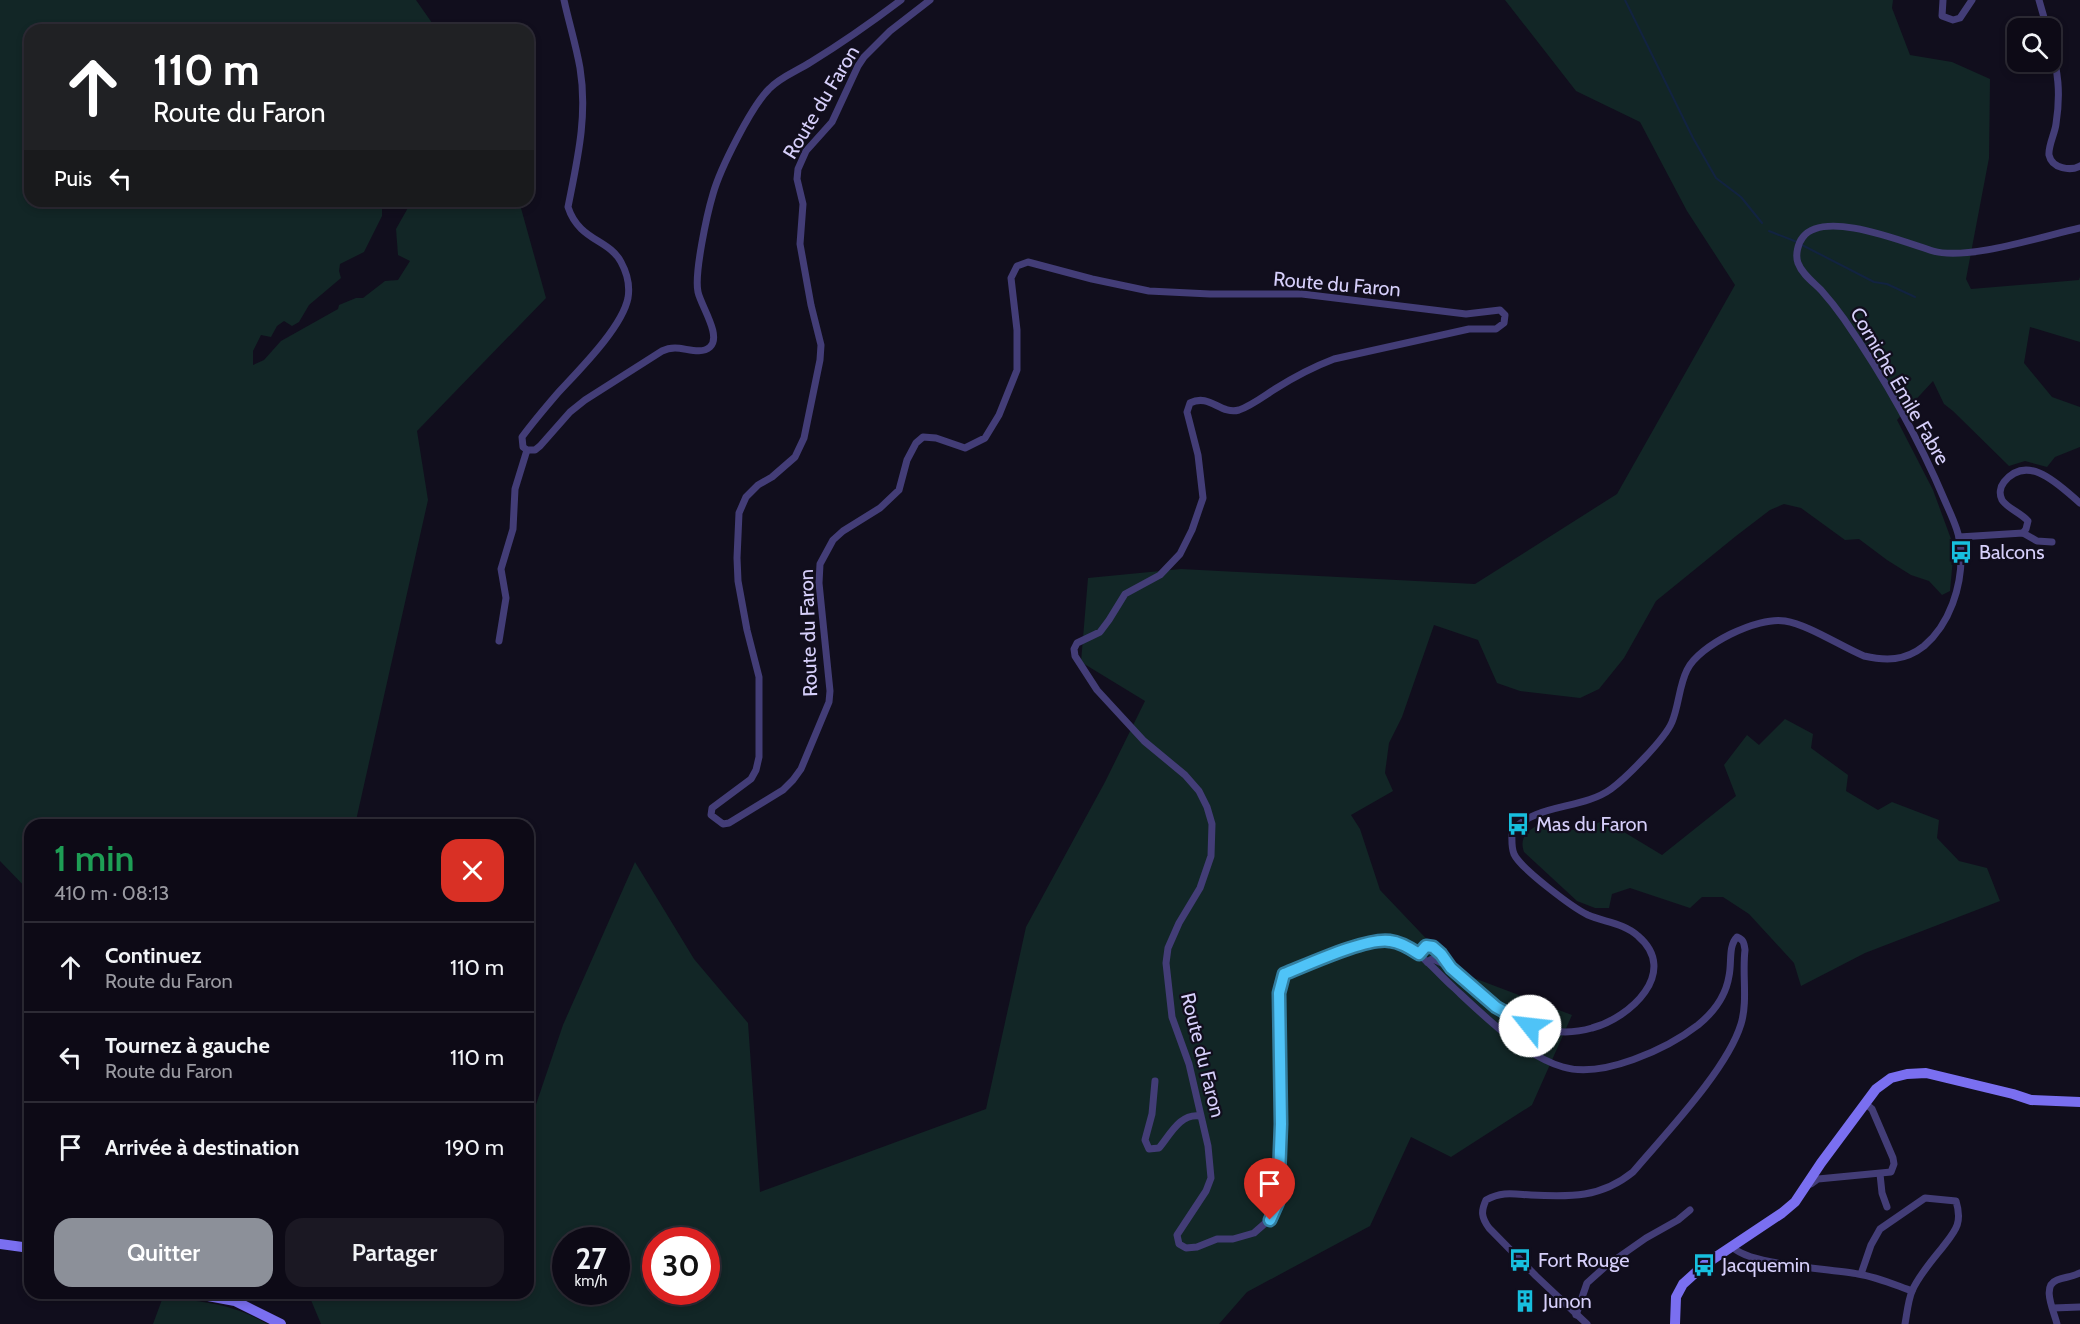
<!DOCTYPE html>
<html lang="fr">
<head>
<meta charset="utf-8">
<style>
	:root { --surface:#0d0a16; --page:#1b1823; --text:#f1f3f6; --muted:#9a9aa1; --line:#2d2b35; --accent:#8c9099 }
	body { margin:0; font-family:Cabin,sans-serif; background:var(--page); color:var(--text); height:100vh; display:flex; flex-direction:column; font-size:22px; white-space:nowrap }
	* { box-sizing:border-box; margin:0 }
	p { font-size:20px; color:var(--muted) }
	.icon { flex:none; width:33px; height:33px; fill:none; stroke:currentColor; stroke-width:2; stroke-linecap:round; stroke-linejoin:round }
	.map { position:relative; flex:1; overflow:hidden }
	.sheet { position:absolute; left:24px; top:819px; width:510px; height:480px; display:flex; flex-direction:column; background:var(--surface); border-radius:18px; box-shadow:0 3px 9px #0003,0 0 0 2px var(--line) }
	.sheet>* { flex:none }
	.guide { position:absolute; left:24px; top:24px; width:510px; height:183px; border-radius:18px; box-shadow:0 3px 9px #0003,0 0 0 2px var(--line); background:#202124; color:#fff; overflow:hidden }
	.fabs { position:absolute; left:2007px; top:18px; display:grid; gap:12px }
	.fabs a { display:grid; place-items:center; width:54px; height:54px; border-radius:12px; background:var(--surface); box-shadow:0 3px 9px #0003,0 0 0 2px var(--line); font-size:30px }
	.speed { position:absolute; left:552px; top:1227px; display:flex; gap:12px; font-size:30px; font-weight:700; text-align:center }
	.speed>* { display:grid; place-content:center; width:78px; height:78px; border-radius:50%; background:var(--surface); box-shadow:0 3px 9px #0003,0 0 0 2px var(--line); line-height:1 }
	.speed small { font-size:15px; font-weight:400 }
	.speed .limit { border:9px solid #d22; background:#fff; color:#111 }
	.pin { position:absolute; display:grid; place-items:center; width:51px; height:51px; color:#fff; margin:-62px -26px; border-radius:50% 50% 50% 0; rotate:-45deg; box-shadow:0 0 6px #0007 }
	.pin .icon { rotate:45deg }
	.me { position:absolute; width:66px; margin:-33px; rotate:299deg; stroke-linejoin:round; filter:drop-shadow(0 0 4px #0008) }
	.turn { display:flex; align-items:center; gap:21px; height:126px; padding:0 30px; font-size:27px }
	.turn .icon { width:78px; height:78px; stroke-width:2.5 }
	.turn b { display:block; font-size:42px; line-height:51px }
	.then { display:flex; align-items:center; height:57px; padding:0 30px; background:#0003; gap:12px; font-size:22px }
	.round { display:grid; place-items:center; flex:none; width:63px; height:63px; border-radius:18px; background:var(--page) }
	.overview { display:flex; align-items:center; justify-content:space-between; height:102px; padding:0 30px }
	h1 { font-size:36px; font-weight:600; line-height:45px; color:#1e9e55 }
	.primary-button { display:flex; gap:12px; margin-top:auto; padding:12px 30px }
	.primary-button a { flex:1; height:69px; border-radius:18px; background:var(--accent); color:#fff; font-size:24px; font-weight:600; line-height:69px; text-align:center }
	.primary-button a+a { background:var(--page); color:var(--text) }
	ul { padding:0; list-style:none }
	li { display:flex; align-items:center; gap:18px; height:90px; padding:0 30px; border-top:2px solid var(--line) }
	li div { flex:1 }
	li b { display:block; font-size:22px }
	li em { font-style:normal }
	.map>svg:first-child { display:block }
</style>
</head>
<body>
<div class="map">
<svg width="2080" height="1324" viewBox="0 0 2080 1324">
	<rect width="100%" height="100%" fill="#110e1d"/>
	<g fill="#122626" fill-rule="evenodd">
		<polygon points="0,0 416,0 437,30 30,30 30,201 386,201 382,206 382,216 364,252 340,264 339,271 341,278 309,305 299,322 292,326 284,321 277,326 271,337 261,335 253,351 253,365 264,360 281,341 338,309 339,305 356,298 363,298 385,281 398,280 410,261 398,255 396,229 409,206 416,201 519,201 546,298 417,431 428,500 355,825 30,825 30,892 0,861"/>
		<path d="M1505,0H1893L1892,8L1910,55L1952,62L1990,79L1989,158L1966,279L1971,289L2079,280L2080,277V342L2030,327L2024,363L2052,397L2080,407V447L2055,457L2047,467L2025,461L2009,466L1953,411L1944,404L1933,381L1897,420L1933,490L1954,547L1950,591L1942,595L1929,581L1911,575L1887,560L1859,539L1845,540L1801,508L1784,504L1770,510L1736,536L1656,601L1624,658L1599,689L1580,698L1520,691L1497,683L1478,640L1434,625L1402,717L1389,743L1385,773L1393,791L1351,815L1360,829L1380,890L1458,972L1572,1015L1532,1105L1451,1157L1411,1137L1370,1226L1247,1292L1219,1324H321L308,1293H528V1128L563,1025L635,862L694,959L748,1023L760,1192L986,1109L1026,927L1105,782L1145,701L1081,662L1088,578L1181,569L1475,584L1617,494L1735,285L1687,211L1640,122L1576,91ZM566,1240H616V1292H566ZM656,1240H706V1292H656Z"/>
		<path d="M1785,719L1813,734L1811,748L1848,775L1846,791L1878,810L1892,802L1939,820L1937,838L1959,861L1987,868L2000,901L1865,953L1801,986L1794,963L1749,914L1723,897H1702L1690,908L1630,888L1612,894L1609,908H1595L1577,901L1524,852C1517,832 1536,826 1551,820C1572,836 1583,830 1604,820L1662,855L1736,796L1724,765L1747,735L1759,745Z"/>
		<path d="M163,1297C203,1302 232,1303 267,1324H153Z"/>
	</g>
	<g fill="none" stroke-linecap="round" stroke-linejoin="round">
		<g stroke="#122341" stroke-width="2">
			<polyline points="1625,0 1693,138 1716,178 1741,197 1762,223"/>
			<polyline points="1769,231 1797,242"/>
			<polyline points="1802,245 1874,282 1887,284 1915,297"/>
		</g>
		<g stroke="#433d77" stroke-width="7">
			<path d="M564,0C569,23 576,45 580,68C588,116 577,161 568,207C579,241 609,239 621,262C627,273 630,286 628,298C622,328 578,371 557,394C545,408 533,422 522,437L523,447L527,450H535L540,446L570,412L585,400L662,351C666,349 670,348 675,348C686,348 701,355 710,347C722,336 701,306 698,292C694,274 707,214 713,194C720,169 751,107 769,89C780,77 797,71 811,62C842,43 872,22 901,0"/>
			<path d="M930,0L890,31L864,57L858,66L832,122L806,151L798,169L797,179L803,204L800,244L811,305L821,345L820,360L804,438L795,457L772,477L758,485L746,497L739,513L737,558L738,581L747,630L759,677V757L756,770L751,779L712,808L711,815L723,824L729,823L783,790L793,780L801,769L829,702L830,691L819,583L820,564L833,540L843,531L880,508L899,490L907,460L916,443L923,437L936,438L965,448L985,438L999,415L1017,370V330L1011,278L1017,266L1028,262L1092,279L1149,291L1210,294H1302L1466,314L1500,310L1505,315L1504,323L1496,329H1469L1334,359C1313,367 1294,377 1275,389C1264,396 1251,406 1239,410C1220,415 1210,393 1190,403L1187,412L1198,455L1203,498L1192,530L1180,554L1160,575L1125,594L1109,620L1100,632L1077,643L1074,649L1075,656L1097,690L1144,741L1185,775L1199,791L1207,807L1212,824L1211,856L1200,888L1179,923L1168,948L1166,963L1172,1017L1189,1064L1208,1146L1211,1178L1206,1191L1177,1235L1179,1244L1186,1248L1197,1247L1217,1239H1233L1254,1233L1270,1219L1278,1202L1281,1124L1279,993L1284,974C1307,965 1370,936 1392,941C1418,947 1434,970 1453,987C1482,1014 1524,1056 1563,1067C1602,1079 1667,1049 1698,1025C1714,1012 1726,995 1729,976C1732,963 1728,946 1737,937C1744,940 1744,943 1745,950C1742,974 1748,1001 1741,1024C1727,1070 1665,1134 1633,1172C1601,1198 1570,1197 1531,1195C1514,1194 1502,1191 1486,1200C1481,1211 1481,1217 1489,1228L1536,1276L1587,1324"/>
			<polyline points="1943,0 1942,16 1953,20 1960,18 1972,0"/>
			<polyline points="2039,0 2047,28"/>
			<path d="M2050,41C2058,72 2061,92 2056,124C2055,133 2048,146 2049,155C2052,169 2071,171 2080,166"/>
			<path d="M2023,533L2026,529L2028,521C2021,513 2007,508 2002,500C1999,494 2000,487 2004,482C2028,452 2060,486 2080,503"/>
			<polyline points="1959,537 2023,533 2037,541 2052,542"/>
			<polyline points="499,641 506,598 501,569 513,529 515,489 527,450"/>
			<path d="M1419,954L1426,946C1438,948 1443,956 1449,965"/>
			<path d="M1427,962L1432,959C1457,967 1474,990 1494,1005C1522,1028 1558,1038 1592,1028C1630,1018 1680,972 1638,936C1624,923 1604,922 1588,915C1573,908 1520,868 1514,854C1511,847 1512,839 1512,831C1536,803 1582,810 1611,789C1626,778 1665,739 1672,722C1679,705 1679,686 1687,670C1699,645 1758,616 1785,621C1809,625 1840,646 1864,656C1886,661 1905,661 1924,646C1950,624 1962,586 1961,553C1961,535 1952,517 1945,501C1919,439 1882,374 1844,319C1837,309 1829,299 1821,290C1813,282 1802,274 1798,263C1795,255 1798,243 1803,237C1825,209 1906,243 1933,251C1968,261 2043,236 2080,228"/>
			<path d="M1155,1081L1152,1114L1145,1140L1149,1149L1159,1148C1170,1135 1180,1113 1200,1116"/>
			<polyline points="1880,1174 1882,1193 1887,1207"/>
			<polyline points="1808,1183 1811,1184 1818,1179 1891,1172 1894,1164 1893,1158 1872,1109 1866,1104"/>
			<path d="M1732,1246C1745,1265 1833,1269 1858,1274C1877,1277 1895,1285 1912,1291"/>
			<path d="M1861,1274L1871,1245L1880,1229L1925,1198L1956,1201C1963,1224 1955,1231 1942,1248C1932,1260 1918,1277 1912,1291C1908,1301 1907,1313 1905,1324"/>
			<polyline points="2053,1308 2080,1307"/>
			<polyline points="1576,1315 1587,1283 1606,1266 1646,1238 1678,1220 1690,1210"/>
			<path d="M2057,1324C2054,1311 2041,1286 2057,1280C2065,1277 2072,1277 2080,1273"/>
		</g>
		<g stroke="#7a6ff0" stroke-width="10">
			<polyline points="0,1244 30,1248"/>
			<polyline points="192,1293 235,1301 281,1324"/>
			<polyline points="1675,1324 1676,1297 1683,1284 1704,1265 1782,1213 1795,1202 1821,1163 1876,1089 1891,1078 1907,1074 1926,1073 2013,1094 2031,1100 2080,1102"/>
		</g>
	</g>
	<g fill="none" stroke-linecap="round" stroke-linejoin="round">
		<g stroke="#337fa1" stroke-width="15">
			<path id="route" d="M1270,1220L1278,1202L1281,1124L1279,993L1284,974C1307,965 1367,937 1390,941C1400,942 1410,948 1419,954L1426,946L1433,947L1441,954L1451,968L1496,1007L1530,1026"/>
		</g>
		<use href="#route" stroke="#4fc3f7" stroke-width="10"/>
	</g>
	<defs>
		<g id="bus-bare" transform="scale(1.8)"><path d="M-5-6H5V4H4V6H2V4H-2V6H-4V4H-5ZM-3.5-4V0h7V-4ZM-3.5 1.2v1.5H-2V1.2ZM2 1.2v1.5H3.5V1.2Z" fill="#17bfde" stroke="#110e1d" stroke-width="2.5" paint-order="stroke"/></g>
		<g id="building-bare" transform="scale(1.8)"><path d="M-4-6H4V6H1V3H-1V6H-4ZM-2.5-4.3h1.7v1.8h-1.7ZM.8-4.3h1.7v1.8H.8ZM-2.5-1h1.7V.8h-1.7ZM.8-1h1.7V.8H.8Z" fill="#17bfde" stroke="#110e1d" stroke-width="2.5" paint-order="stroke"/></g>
	</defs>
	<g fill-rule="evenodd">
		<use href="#bus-bare" x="1961" y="552"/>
		<use href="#bus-bare" x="1518" y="824"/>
		<use href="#bus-bare" x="1520" y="1260"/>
		<use href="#bus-bare" x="1704" y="1265"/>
		<use href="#building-bare" x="1525" y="1301"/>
	</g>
	<g text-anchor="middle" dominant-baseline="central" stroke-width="4.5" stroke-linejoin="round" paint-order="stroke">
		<g font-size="20" fill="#d6cffa" stroke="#110e1d">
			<text transform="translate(821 102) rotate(-59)">Route du Faron</text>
			<text transform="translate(1337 284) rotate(5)">Route du Faron</text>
			<text transform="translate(1900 386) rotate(60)">Corniche Émile Fabre</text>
			<text transform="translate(808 633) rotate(-92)">Route du Faron</text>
			<text transform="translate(1203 1055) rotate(76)">Route du Faron</text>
		</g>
		<g font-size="20" fill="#d6cffa" stroke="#110e1d" text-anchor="start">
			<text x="1979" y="552">Balcons</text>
			<text x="1536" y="824">Mas du Faron</text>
			<text x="1538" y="1260">Fort Rouge</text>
			<text x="1722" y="1265">Jacquemin</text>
			<text x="1543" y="1301">Junon</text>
		</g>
	</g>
</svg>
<div class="fabs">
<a><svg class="icon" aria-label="search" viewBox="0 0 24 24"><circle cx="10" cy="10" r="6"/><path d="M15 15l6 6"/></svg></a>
</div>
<div class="speed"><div>27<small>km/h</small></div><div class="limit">30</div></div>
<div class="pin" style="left:1270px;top:1220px;background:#d93025"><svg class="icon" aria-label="arrive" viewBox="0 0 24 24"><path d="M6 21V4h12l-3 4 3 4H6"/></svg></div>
<svg class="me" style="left:1530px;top:1026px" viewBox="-20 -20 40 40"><circle r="19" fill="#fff"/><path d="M0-13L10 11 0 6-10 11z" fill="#4fc3f7"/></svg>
<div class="guide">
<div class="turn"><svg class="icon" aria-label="ahead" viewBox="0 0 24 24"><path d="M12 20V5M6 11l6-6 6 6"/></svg><div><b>110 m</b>Route du Faron</div></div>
<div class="then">Puis<svg class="icon" aria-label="left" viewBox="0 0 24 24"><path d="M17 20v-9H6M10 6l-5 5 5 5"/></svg></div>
</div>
<section class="sheet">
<div class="overview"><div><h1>1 min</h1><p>410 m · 08:13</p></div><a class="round" style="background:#d93025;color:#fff"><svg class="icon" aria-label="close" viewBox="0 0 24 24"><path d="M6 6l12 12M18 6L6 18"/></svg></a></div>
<ul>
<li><svg class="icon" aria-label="ahead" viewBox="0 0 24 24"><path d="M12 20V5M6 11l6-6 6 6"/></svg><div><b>Continuez</b><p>Route du Faron</p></div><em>110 m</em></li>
<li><svg class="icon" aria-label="left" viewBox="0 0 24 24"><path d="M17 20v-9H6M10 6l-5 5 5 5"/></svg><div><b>Tournez à gauche</b><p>Route du Faron</p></div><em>110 m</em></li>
<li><svg class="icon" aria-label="arrive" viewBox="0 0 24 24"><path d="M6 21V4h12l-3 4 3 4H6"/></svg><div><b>Arrivée à destination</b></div><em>190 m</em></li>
</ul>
<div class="primary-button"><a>Quitter</a><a>Partager</a></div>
</section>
</div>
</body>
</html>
